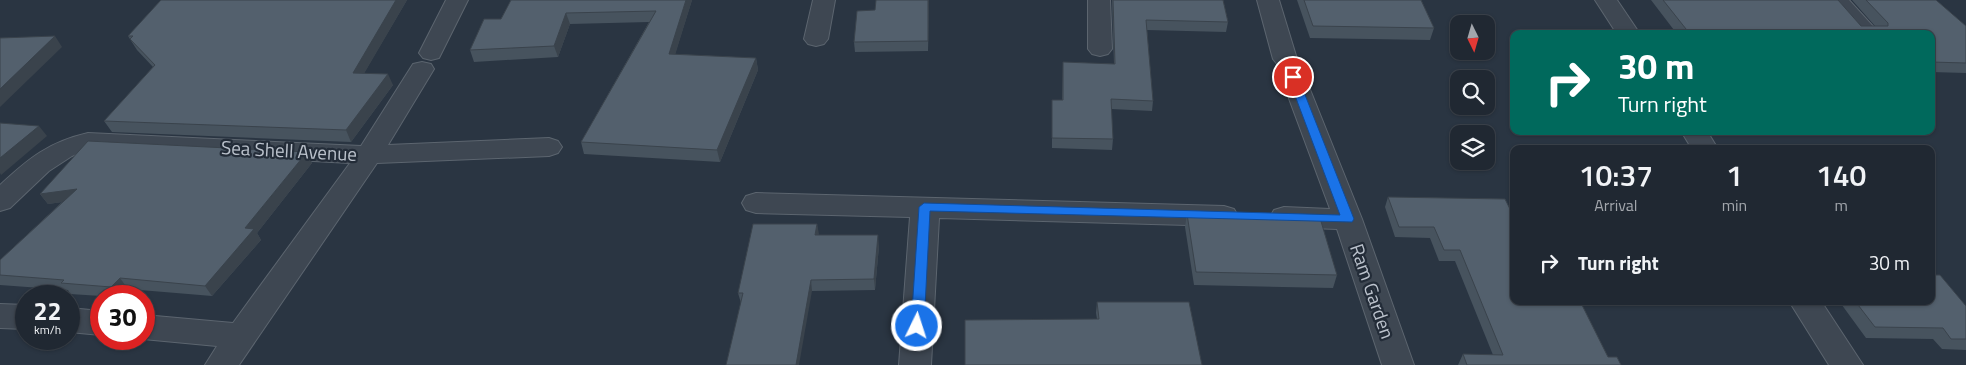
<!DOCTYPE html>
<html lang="en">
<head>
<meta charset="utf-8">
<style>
	:root { --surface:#202832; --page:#2d343e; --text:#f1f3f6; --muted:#a2a6ac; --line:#3d444d }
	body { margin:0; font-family:"Titillium Web",sans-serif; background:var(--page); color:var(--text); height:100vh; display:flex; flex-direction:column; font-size:19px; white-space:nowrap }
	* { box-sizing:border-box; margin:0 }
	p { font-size:16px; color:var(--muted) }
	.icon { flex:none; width:28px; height:28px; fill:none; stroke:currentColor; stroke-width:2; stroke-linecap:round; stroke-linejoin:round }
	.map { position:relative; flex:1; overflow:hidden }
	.panel { position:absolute; left:1510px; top:145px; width:425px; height:160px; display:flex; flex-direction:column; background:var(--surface); border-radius:10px; box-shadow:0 1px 4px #0004,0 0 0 1px var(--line) }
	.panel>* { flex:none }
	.hud { position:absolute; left:1510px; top:30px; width:425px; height:105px; border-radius:10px; box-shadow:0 1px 4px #0004,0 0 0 1px var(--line); background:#00695c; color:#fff; overflow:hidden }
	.needle { width:32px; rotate:175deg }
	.fabs { position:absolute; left:1450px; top:15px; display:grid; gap:10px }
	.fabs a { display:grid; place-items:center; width:45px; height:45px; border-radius:10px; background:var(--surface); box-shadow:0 1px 4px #0004,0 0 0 1px var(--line); font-size:25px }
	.speed { position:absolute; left:15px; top:285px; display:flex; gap:10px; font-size:25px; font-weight:700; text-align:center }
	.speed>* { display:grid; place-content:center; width:65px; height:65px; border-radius:50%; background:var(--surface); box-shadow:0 1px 4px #0004,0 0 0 1px var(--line); line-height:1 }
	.speed small { font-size:12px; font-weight:400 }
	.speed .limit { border:8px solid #d22; background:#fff; color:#111 }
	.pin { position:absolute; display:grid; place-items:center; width:42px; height:42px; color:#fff; margin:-21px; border:2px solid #fff; border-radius:50%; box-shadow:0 1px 5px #0007 }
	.me { position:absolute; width:55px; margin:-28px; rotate:4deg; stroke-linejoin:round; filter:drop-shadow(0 0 4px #0008) }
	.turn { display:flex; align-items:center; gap:18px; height:105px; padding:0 25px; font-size:22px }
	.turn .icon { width:65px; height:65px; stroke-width:2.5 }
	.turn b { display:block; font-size:35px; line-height:42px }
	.eta { display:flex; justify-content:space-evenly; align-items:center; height:85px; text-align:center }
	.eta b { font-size:30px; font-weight:600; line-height:35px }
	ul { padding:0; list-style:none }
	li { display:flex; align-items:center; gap:15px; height:65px; padding:0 25px }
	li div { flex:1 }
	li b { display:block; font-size:19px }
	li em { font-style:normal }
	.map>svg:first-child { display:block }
</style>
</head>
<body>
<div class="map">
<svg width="1966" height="365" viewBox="0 0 1966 365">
	<rect width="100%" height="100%" fill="#2a3542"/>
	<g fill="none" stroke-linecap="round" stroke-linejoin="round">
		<g stroke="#5c656f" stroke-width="2">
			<g id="minor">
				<polygon points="446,0 468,0 439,58 431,60 423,58 419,53"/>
				<polygon points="813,0 835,0 828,39 824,44 816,46 808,44 804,39"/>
				<polygon points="1088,0 1110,0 1112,49 1108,54 1100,56 1092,54 1088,49"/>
				<polygon points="1257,0 1279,0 1297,59 1293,64 1285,66 1277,64 1273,59"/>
				<polygon points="1595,0 1617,0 1640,34 1617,34"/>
				<polygon points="1826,0 1849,0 1880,34 1856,34"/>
				<path d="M422,62L431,64L434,69L388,145L549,138L558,141L562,147L558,153L549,156L377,163L239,365H205L217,346L143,339L144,315L233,323L350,163L88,149L72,156L49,171L10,208L0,211V185C29,158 49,142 88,133L361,146L413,64Z"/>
				<polygon points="1293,70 1302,72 1305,77 1362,219 1414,365 1382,365 1337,229 1284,227 1274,224 1270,217 1274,210 1284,207 1330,209 1281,77 1284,72"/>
				<polygon points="1681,131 1707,131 1718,149 1692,149"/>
				<polygon points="756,193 1224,206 1234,209 1238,216 1234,223 1224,226 939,218 931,365 899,365 910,217 756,213 746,210 742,203 746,196"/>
				<polygon points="1789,301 1821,301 1863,365 1829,365"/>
				<polygon points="0,304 26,305 26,329 0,328"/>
				<polygon points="69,308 101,311 101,335 69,332"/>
			</g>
		</g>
		<use href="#minor" fill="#3e4752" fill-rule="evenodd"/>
	</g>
	<g fill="#47535e">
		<polygon points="161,0 407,0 364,73 393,85 351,142 112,132 104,121 153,67 137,50 128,36"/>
		<polygon points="511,0 692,0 675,54 756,58 758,70 720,162 584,154 581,142 649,22 570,24 558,57 474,62 470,50 501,19"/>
		<polygon points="929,0 928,51 855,52 854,42 875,10"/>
		<polygon points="1112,0 1223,0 1228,22 1226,32 1147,30 1153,101 1152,111 1111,109 1113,139 1112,150 1052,148 1052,100 1062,100 1063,62 1114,64"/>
		<polygon points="1297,0 1421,0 1434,28 1430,40 1310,38"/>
		<polygon points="1651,0 1838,0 1861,26 1875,26 1852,0 1936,0 1966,26 1966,73 1931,72 1931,34 1677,34"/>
		<polygon points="307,152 312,163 257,233 261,240 212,296 128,289 121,296 101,296 70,294 68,290 0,285 0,260 62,202 48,204 40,194"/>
		<polygon points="1388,197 1505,199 1514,301 1621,365 1458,365 1463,354 1493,355 1455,261 1439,261 1430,238 1395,237 1385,207"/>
		<polygon points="1187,214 1337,275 1333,288 1194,285 1185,227"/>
		<polygon points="817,224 818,235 879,246 875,290 812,291 741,303 738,293"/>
		<polygon points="1839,301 1931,301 1966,306 1966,350 1942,349 1933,339 1866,338"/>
		<polygon points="1097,302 1202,365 1097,319 1096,313"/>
	</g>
	<g fill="#3a434c">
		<polygon points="396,0 407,0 358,84 353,73"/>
		<polygon points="686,0 692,0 672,65 669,54"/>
		<polygon points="928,0 929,0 928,51"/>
		<polygon points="566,13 570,24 558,57 554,46"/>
		<polygon points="55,36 62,47 0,107 0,89"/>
		<polygon points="756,58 758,70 720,162 717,150"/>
		<polygon points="388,74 393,85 351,142 346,130"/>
		<polygon points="39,126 47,136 1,175 0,173 0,158"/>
		<polygon points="307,152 312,163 257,233 261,240 212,296 205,286 245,228"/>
		<polygon points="77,189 85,199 48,204 40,194"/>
		<polygon points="817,224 819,234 817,246 815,235"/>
		<polygon points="878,235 879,246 875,290 874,279"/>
		<polygon points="120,278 128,289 121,296 118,296 111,287"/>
		<polygon points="811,280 812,291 799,365 796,365"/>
	</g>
	<g fill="#53606d" stroke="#3a434c">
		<polygon points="161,0 396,0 353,73 388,74 346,130 104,121 155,65 130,39 133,36 128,36"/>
		<polygon points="511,0 686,0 669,54 756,58 717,150 581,142 656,11 566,13 554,46 470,50 484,19 501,19"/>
		<polygon points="876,0 928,0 928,41 854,42 857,11 875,10"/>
		<polygon points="1113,0 1223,0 1228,22 1146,20 1153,101 1111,99 1113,139 1052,138 1052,100 1063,100 1063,62 1115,64"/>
		<polygon points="1304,0 1421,0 1434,28 1313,26"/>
		<polygon points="1663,0 1838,0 1861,26 1888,26 1888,23 1866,0 1936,0 1966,26 1966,63 1931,62 1931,34 1690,34"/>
		<polygon points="55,36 0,89 0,38"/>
		<polygon points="0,123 39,126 0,158"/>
		<polygon points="88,141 307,152 245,228 254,229 205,286 120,278 111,287 61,283 64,280 0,275 0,260 77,189 40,194"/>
		<polygon points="1388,197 1505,199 1514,217 1514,301 1580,301 1608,357 1617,357 1621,365 1467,365 1463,354 1503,355 1460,250 1444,250 1434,227 1399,227"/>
		<polygon points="1187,214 1320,218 1337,275 1196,272"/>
		<polygon points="753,224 817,224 815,235 878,235 874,279 811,280 796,365 726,365 743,293 738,293"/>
		<polygon points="1931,275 1940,275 1966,306 1966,339 1951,339 1943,328 1875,327 1855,301 1931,301"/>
		<polygon points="1097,302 1189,302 1202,365 965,365 965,320 1099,319"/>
	</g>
	<polygon fill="#1a73e8" stroke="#114b97" points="1293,74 1298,77 1354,219 1352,222 930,211 924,326 922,329 913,329 911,326 919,207 924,203 1340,215 1288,77"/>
	<g text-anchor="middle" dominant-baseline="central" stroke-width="4.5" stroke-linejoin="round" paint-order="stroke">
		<g font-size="19" fill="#bbc2cc" stroke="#232c38">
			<text transform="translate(289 150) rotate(3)">Sea Shell Avenue</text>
			<text transform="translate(1373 291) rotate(71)">Ram Garden</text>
		</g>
	</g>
</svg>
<div class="fabs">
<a><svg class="needle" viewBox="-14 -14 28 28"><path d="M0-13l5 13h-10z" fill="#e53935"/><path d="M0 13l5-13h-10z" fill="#a2a6ac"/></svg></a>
<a><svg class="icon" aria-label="search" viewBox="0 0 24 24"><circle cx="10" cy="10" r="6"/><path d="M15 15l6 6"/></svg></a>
<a><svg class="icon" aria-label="layers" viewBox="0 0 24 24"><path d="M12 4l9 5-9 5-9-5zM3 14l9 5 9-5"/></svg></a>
</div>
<div class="speed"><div>22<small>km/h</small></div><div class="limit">30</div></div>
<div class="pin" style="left:1293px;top:77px;background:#d93025"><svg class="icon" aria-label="arrive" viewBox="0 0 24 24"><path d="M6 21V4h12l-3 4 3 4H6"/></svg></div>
<svg class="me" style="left:917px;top:326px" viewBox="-20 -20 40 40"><circle r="17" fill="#1a73e8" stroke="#fff" stroke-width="3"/><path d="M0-11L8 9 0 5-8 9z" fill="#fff"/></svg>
<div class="hud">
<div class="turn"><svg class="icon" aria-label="right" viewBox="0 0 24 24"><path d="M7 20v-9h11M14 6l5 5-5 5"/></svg><div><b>30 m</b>Turn right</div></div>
</div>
<section class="panel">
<div class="eta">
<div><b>10:37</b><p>Arrival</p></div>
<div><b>1</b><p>min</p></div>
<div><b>140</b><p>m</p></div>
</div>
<ul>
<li><svg class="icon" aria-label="right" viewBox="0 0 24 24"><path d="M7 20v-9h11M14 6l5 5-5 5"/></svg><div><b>Turn right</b></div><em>30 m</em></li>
</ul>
</section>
</div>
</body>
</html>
